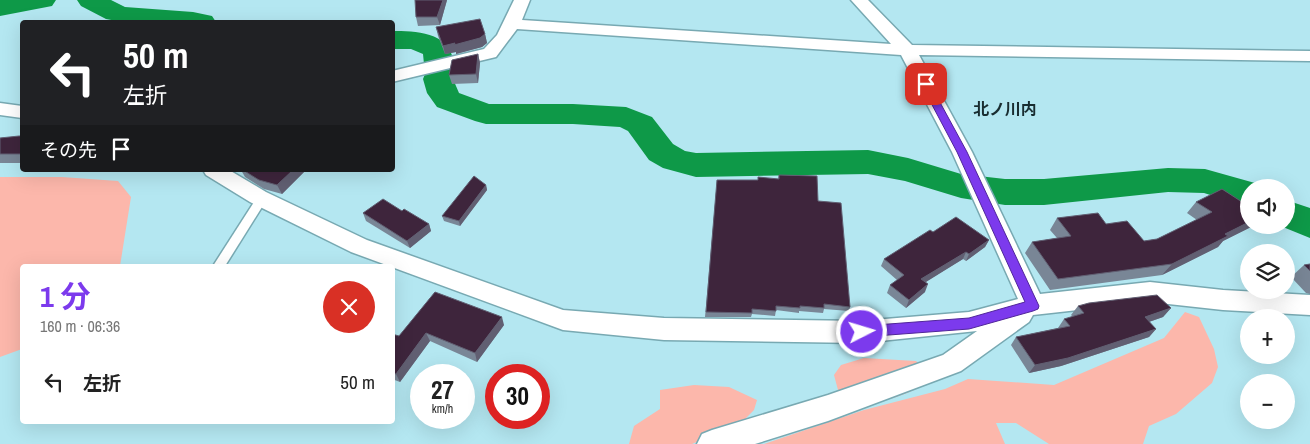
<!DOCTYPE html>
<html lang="ja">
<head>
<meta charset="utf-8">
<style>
	:root { --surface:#fff; --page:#f2f2f2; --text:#222; --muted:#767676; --accent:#7c3aed }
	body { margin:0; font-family:"Archivo Narrow","Noto Sans JP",sans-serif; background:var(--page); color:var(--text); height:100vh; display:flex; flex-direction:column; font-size:19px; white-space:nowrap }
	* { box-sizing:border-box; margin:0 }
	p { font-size:16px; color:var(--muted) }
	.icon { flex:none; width:28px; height:28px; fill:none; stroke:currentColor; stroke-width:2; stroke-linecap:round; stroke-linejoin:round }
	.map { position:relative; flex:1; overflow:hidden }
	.details { position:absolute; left:20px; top:264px; width:375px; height:160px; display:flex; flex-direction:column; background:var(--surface); border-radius:5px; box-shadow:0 5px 20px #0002 }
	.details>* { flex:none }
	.hud { position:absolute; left:20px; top:20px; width:375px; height:152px; border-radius:5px; box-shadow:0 5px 20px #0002; background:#202124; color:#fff; overflow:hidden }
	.controls { position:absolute; left:1240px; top:179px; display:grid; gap:10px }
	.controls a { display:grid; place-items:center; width:55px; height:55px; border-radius:50%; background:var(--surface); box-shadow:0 5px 20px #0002; font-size:25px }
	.speed { position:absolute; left:410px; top:364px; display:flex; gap:10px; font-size:25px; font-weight:700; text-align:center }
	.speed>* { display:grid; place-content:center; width:65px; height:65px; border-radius:50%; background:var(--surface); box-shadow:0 5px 20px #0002; line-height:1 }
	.speed small { font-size:12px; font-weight:400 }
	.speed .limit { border:8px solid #d22; background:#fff; color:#111 }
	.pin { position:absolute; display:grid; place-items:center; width:42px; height:42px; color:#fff; margin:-21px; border-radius:10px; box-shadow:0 2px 8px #0006 }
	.me { position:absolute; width:55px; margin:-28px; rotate:85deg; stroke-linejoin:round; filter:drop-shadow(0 0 4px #0008) }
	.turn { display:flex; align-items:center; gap:18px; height:105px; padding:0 20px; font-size:22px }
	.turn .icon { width:65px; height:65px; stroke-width:2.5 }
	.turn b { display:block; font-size:35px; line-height:42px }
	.then { display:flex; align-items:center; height:48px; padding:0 20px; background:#0003; gap:10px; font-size:19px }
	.round { display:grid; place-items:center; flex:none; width:52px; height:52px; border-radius:26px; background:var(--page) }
	.overview { display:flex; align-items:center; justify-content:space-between; height:85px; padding:0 20px }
	h1 { font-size:30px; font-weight:700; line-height:38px; color:var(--accent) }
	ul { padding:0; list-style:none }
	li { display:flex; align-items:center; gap:15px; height:65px; padding:0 20px }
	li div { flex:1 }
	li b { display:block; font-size:19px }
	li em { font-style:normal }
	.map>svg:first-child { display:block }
</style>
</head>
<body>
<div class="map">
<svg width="1310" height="444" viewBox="0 0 1310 444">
	<rect width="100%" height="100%" fill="#b4e7f1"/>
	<g fill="#fcb7ab">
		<polygon points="0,177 62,177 118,181 131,197 120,266 22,266 22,349 0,357"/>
		<polygon points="1185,312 1199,317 1214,349 1218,367 1212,383 1176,414 1149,426 1143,444 1049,444 1016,423 996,423 1005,444 764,444 864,410 945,389 968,379 1054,385 1164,338"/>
		<path d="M864,358L916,361L934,380C911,393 885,403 859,404L838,390L834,375L841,365Z"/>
		<polygon points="694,385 729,387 757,400 754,410 740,424 692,444 629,444 634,426 660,409 660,390"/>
	</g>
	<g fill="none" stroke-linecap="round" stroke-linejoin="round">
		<g fill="#0e9948" fill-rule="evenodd">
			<polygon points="0,0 56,0 52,6 0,16"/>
			<polygon points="77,0 111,0 125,7 193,12 212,16 216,22 122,22 106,19 81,6"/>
			<path d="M392,31C415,31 449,32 453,60C454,67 456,73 453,79L459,93L489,104H573L626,107L652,117L673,144L685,151L696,153L868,150L908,158L961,174L1005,179H1044L1168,168L1205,169L1262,185L1263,188H1249V207L1204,193L1168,192L1044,205H1005L961,198L905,181L868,174L696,177L663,168L649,160L628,131L620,127L573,124H486L475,121L437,107L427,93L423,79L425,74L423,54L411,49H392Z"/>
			<polygon points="1286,200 1310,208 1310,238 1278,225 1286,225"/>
		</g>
		<g stroke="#78a9b2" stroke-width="3">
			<polygon id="lane" points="262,195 267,199 225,266 213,266 258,196"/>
		</g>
		<g stroke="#78a9b2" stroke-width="3">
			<g id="street">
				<polygon points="514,0 530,0 522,20 891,44 851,0 868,0 912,45 1310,51 1310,61 919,55 972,152 1040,294 1150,282 1223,290 1310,295 1310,315 1223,310 1150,302 1033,315 1029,322 961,371 828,421 755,444 697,444 702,434 712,430 828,395 943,355 977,331 861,343 664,340 563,330 351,252 250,202 206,175 203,170 229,170 266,192 367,240 563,310 664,318 861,321 969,312 1018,299 952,152 901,55 517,29 496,57 392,82 392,71 484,49 497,35"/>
				<polygon points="0,103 22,106 22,118 0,115"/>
			</g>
		</g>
		<use href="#lane" fill="#fff" fill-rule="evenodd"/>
		<use href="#street" fill="#fff" fill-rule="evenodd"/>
	</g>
	<g fill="#798696">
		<polygon points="447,0 440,25 418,26 416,17"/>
		<polygon points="436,27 485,34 487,43 482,47 456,54 456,52 445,54 438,36"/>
		<polygon points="478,54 480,63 478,83 452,84 449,75"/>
		<polygon points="22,136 22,163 0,163 0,138"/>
		<polygon points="241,170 306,170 282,194 264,189 245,177"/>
		<polygon points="779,175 818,201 850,307 849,311 824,309 823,313 799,311 799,313 776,310 775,316 752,314 751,317 705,317 717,180 758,180 778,179"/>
		<polygon points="486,185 487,190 460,226 444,221 442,216"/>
		<polygon points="1196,202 1249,225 1255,225 1223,241 1218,247 1162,275 1050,290 1025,253 1032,242 1057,238 1050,230 1057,218 1106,224 1144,241 1157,239 1197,220 1187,213"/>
		<polygon points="402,211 429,224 431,231 410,248 366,221 363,213"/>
		<polygon points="933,232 989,240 985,247 966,261 963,259 925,282 925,292 906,308 887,293 890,285 897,280 881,266 884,259"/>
		<polygon points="1310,264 1310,294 1306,293 1291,277 1304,265"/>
		<polygon points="435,292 504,325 477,362 430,341 400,382 392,379 392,334 399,336"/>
		<polygon points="1078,306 1171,308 1163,317 1149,322 1156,329 1149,337 1061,366 1029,373 1011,345 1016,337 1058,328 1064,319 1073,317 1071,315"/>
	</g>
	<g fill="#615f72">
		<polygon points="443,0 447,0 440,25 437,17"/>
		<polygon points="485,34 487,43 482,47 456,54 456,52 445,54 443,46"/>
		<polygon points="478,54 480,63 478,83 476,74"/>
		<polygon points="293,170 306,170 282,194 277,185"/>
		<polygon points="486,185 487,190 460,226 459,221"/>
		<polygon points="1249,222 1249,225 1255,225 1223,241 1218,247 1162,275 1172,264 1225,234"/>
		<polygon points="429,224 431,231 410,248 407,241"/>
		<polygon points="989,240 985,247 966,261 969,254"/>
		<polygon points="966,252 963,259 918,287 921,279"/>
		<polygon points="928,284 925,292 906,308 909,300"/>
		<polygon points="1171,308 1163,317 1137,326 1145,317"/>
		<polygon points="502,317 504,325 477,362 475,353"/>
		<polygon points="1156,329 1149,337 1061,366 1029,373 1035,365"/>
		<polygon points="426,333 430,341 400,382 396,374"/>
	</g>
	<g fill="#3e253c" stroke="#615f72">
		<polygon points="415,0 443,0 437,17 416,17"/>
		<polygon points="480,19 485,34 480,38 454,45 455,43 443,46 436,27"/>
		<polygon points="478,54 476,74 449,75 452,60"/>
		<polygon points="19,136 22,136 22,154 0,154 0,138"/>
		<polygon points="243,170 293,170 277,185 259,180"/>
		<polygon points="779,175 817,176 818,201 841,203 850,307 824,304 824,308 800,306 800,308 776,306 776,311 752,309 752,313 706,312 717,180 758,180 758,177 779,179"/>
		<polygon points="474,176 486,185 459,221 442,216"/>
		<polygon points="1222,189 1242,202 1245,200 1249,202 1249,222 1225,234 1228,236 1172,264 1058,279 1032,242 1071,236 1057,218 1098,213 1106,224 1127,221 1144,241 1157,239 1212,212 1196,202"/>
		<polygon points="383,199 402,211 404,209 429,224 407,241 363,213"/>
		<polygon points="956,217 989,240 969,254 966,252 921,279 928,284 909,300 890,285 904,275 884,259 930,230 933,232"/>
		<polygon points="1310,264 1310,271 1304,265"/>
		<polygon points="435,292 502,317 475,353 426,333 396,374 392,373 392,334 399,336"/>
		<polygon points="1157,295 1171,308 1145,317 1156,329 1068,358 1035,365 1016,337 1070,326 1064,319 1084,313 1078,306 1089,303"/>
	</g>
	<polygon fill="#7c3aed" stroke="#51269a" points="926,81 930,84 967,152 1039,306 1038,309 1033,311 969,329 862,337 857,336 855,332 857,328 862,326 969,318 1025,302 957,152 921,84"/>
	<g text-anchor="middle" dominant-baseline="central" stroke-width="5" stroke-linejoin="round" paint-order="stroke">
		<g font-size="16" font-weight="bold" fill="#192d31" stroke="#b4e7f1">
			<text x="1005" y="109">北ノ川内</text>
		</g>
	</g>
</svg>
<div class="controls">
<a><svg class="icon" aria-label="sound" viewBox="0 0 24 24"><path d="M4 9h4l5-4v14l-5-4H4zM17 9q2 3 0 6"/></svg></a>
<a><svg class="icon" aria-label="layers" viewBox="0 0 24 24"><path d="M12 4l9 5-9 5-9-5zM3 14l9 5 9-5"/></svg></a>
<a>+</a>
<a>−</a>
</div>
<div class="speed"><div>27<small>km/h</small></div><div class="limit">30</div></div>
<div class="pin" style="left:926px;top:84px;background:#d93025"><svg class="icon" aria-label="arrive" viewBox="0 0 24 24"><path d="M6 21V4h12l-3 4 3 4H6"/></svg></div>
<svg class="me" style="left:862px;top:332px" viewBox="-20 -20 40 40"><circle r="17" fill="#7c3aed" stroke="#fff" stroke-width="3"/><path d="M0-11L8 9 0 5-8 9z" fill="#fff"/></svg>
<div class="hud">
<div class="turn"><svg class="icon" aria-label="left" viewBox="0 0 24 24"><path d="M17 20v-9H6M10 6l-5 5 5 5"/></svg><div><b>50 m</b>左折</div></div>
<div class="then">その先<svg class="icon" aria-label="arrive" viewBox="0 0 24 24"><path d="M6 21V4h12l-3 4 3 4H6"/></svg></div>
</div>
<section class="details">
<div class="overview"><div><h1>1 分</h1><p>160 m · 06:36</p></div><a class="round" style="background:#d93025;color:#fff"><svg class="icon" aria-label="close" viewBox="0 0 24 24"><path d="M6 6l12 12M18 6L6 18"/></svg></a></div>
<ul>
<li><svg class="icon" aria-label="left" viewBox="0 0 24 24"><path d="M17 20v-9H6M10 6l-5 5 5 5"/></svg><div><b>左折</b></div><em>50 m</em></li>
</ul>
</section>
</div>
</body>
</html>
